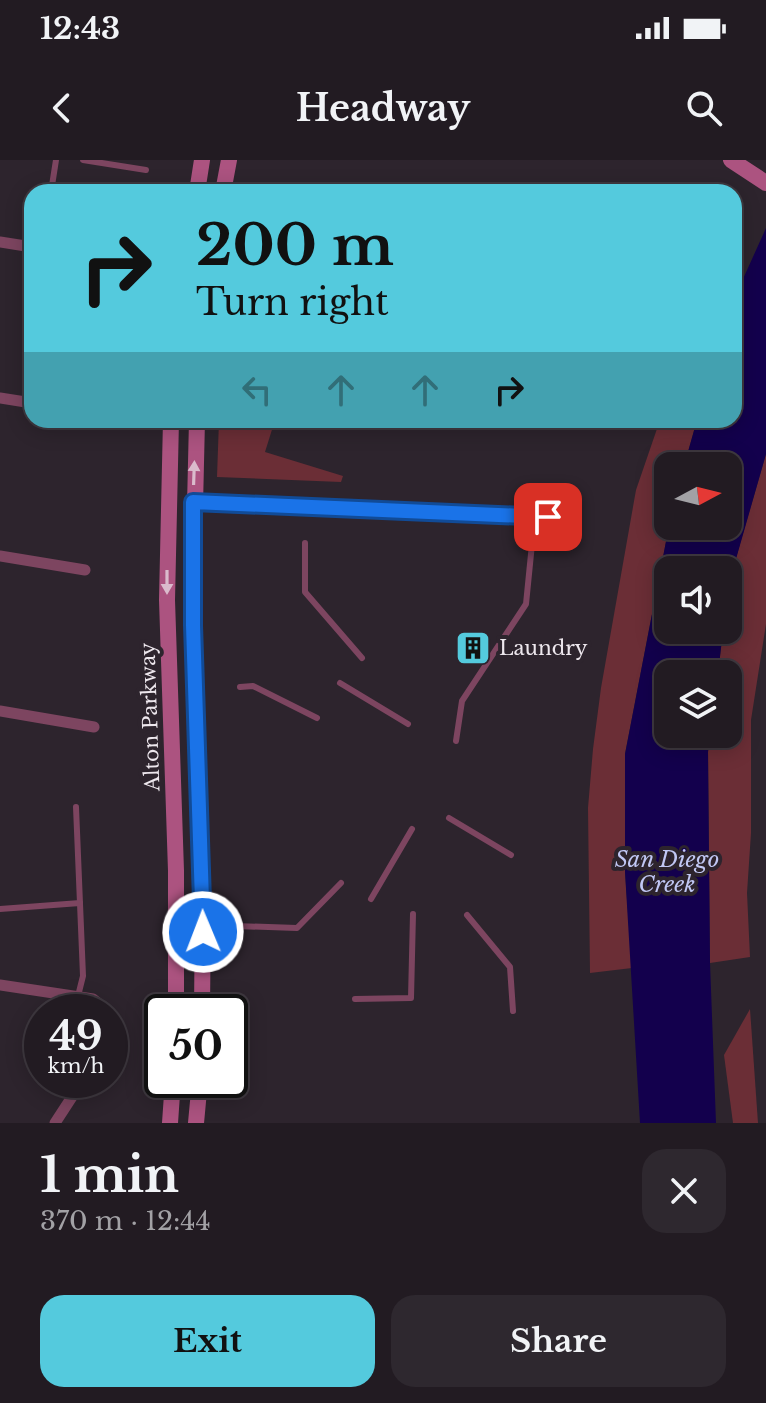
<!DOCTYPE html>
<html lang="en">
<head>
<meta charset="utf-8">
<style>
	:root { --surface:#221b22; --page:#2e282f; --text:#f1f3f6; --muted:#a2a1a5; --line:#3f3940; --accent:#54cadd }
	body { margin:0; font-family:"Libre Baskerville",serif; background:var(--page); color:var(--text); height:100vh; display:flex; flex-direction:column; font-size:30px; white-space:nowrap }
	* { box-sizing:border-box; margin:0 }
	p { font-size:26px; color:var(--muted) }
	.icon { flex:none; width:44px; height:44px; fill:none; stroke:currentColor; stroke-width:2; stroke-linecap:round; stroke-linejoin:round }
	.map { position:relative; height:963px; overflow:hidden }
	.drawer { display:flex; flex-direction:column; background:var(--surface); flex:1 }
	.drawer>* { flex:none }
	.hud { position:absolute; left:24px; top:24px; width:718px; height:244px; border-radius:24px; box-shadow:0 4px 20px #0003,0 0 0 2px var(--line); background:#54cadd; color:#111; overflow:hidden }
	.needle { width:52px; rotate:83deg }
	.controls { position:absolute; left:654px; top:292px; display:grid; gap:16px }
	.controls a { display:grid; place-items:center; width:88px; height:88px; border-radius:16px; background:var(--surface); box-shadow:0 4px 20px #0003,0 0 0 2px var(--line); font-size:40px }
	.speed { position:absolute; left:24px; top:834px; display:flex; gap:16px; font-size:40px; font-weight:700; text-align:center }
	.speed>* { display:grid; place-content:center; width:104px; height:104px; border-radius:50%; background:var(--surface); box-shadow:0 4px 20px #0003,0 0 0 2px var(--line); line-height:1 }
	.speed small { font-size:20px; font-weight:400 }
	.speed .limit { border:4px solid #111; border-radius:12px; background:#fff; color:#111 }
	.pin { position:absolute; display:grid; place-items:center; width:68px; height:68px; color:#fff; margin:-34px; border-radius:16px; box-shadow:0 4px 12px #0006 }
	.me { position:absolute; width:88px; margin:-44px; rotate:359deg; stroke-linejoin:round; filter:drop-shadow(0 0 6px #0008) }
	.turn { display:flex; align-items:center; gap:28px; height:168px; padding:0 40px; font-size:36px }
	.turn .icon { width:104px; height:104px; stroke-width:2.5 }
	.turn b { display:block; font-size:56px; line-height:68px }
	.lanes { display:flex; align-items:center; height:76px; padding:0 40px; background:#0003; justify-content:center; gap:40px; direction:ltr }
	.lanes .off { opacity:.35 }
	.round { display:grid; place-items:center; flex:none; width:84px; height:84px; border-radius:24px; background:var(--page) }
	.summary { display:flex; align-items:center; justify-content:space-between; height:136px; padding:0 40px }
	h1 { font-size:48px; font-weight:800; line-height:60px }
	.action { display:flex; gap:16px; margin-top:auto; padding:16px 40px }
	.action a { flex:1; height:92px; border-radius:24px; background:var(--accent); color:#111; font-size:32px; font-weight:800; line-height:92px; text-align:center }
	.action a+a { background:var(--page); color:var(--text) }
	.status { display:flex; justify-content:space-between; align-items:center; height:56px; padding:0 40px; background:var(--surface); direction:ltr }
	.status svg { height:22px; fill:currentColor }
	header { display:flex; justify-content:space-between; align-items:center; height:104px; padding:0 40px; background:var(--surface); font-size:36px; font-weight:800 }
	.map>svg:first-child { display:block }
</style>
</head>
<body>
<div class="status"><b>12:43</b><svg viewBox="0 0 49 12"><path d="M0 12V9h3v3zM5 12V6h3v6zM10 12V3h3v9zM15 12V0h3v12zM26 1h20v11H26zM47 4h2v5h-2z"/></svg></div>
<header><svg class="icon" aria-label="back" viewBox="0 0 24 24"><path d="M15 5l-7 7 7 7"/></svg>Headway<svg class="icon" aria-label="search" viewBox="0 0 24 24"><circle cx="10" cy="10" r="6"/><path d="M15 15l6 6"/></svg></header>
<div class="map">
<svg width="766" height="963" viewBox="0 0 766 963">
	<rect width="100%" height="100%" fill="#2d242d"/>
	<g fill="#6b2e36">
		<polygon points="219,260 275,260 265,292 343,316 341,322 217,317"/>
		<polygon points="660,260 697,260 684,306 668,306 669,366 625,594 625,712 632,808 590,813 588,648 593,589 601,528 636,330"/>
		<polygon points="766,294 766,464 751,560 751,673 747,733 750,797 710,803 708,592 710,574 728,574 728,514 718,514 723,470 728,470 729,422"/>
		<polygon points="750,849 758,963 733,963 724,895"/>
	</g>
	<polygon fill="#13004d" points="766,68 766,294 728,427 728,410 668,410 668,470 723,470 718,514 668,514 668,574 710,574 708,592 710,803 716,963 640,963 625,712 625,594 669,366 728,366 728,306 684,306 697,260 734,260 734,139"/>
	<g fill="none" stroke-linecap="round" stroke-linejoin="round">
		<g stroke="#7d4560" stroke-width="6">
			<polyline points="83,0 146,10"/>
			<polyline points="51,32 56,0"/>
			<polyline points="196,343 571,357 576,355"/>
			<polyline points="305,383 305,432 362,498"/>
			<polyline points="340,523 408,564"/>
			<polyline points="240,527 253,526 317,558"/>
			<polyline points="456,581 462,541 526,444 532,384"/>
			<polyline points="76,647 83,816 78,836"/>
			<polyline points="449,658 511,695"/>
			<polyline points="371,739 412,669"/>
			<polyline points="0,749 80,743"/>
			<polyline points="467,755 510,807 513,851"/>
			<polyline points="235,766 297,768 341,723"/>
			<polyline points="355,839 411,838 413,754"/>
		</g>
		<g stroke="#7d4560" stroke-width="11">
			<polyline points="0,82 32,87"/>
			<polyline points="0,238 32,243"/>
			<polyline points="0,396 85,410"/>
			<polyline points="0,551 94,567"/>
			<polyline points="0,825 93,839 104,848 105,852"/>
			<polyline points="55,963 83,920"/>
		</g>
		<g stroke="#ac5380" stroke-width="16">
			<polyline points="731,0 766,23"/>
			<polyline points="197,32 202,0"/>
			<polyline points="223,32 229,0"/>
			<polyline points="171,260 167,440 176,711 176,852"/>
			<polyline points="197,260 193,432 203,736 202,852"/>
			<polyline points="170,963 173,920"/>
			<polyline points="196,963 200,920"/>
		</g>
	</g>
	<defs><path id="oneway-solid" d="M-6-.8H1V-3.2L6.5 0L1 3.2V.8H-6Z" transform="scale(2)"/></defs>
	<g fill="#dabbcc">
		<use href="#oneway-solid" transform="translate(194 313) rotate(-88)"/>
		<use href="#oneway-solid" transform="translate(167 422) rotate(90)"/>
	</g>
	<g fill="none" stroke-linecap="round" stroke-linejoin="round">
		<g stroke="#114b97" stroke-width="20">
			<polyline id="route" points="203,772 193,465 193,342 548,357"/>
		</g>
		<use href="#route" stroke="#1a73e8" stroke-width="14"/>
	</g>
	<defs>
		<g id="building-square" transform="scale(1.8)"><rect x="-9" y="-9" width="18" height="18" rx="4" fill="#54cadd" stroke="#2d242d"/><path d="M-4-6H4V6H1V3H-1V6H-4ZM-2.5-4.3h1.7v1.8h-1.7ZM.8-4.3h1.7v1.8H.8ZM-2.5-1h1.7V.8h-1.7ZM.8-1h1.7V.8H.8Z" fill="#111"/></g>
	</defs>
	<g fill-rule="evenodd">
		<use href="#building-square" x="473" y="488"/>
	</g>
	<g text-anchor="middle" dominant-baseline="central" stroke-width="8" stroke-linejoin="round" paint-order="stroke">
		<g font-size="20" fill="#ede7ed" stroke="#2d242d" text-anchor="start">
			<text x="499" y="488">Laundry</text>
		</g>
		<g font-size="20" fill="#ede7ed" stroke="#2d242d">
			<text transform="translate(150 557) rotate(-92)">Alton Parkway</text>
		</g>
		<g font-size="22" font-style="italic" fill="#c1c7f4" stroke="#2d242d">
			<text x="667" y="699">San Diego<tspan x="667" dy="25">Creek</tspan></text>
		</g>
	</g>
</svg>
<div class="controls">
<a><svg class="needle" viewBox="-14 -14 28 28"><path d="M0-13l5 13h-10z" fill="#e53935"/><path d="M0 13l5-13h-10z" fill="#a2a1a5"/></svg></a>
<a><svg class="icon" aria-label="sound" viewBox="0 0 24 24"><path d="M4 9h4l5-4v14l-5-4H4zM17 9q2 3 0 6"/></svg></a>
<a><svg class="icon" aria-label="layers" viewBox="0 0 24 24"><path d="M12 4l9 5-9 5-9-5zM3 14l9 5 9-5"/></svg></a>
</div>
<div class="speed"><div>49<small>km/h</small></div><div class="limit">50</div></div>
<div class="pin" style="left:548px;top:357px;background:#d93025"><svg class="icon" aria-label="arrive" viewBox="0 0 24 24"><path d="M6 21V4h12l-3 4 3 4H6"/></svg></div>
<svg class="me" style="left:203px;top:772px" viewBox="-20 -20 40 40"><circle r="17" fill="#1a73e8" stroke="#fff" stroke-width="3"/><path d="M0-11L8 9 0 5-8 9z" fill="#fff"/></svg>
<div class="hud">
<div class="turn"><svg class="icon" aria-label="right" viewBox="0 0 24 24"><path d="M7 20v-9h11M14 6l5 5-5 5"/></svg><div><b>200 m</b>Turn right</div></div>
<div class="lanes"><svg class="icon off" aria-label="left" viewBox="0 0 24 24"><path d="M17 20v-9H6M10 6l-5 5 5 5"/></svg><svg class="icon off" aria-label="ahead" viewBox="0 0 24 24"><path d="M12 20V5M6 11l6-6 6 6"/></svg><svg class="icon off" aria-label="ahead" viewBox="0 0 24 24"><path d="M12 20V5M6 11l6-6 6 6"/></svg><svg class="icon" aria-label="right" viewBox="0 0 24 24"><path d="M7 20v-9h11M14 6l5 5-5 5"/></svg></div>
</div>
</div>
<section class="drawer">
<div class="summary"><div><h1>1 min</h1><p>370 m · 12:44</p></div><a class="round"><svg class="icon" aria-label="close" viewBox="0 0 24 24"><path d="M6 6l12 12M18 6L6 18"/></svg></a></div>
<div class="action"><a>Exit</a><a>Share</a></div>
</section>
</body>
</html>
